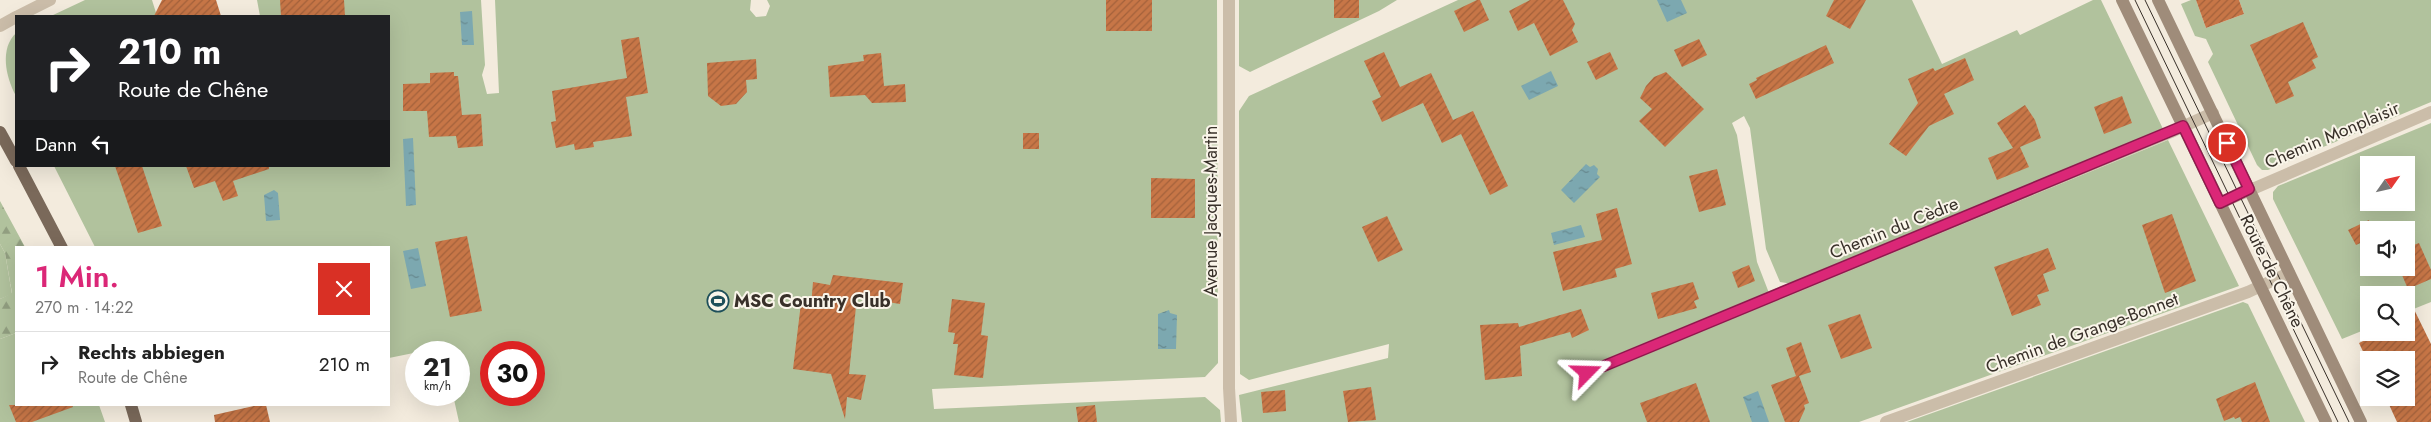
<!DOCTYPE html>
<html lang="de">
<head>
<meta charset="utf-8">
<style>
	:root { --surface:#fff; --page:#f2f2f2; --text:#222; --muted:#767676; --line:#e0e0e0; --accent:#db2777 }
	body { margin:0; font-family:Jost,sans-serif; background:var(--page); color:var(--text); height:100vh; display:flex; flex-direction:column; font-size:19px; white-space:nowrap }
	* { box-sizing:border-box; margin:0 }
	p { font-size:16px; color:var(--muted) }
	.icon { flex:none; width:28px; height:28px; fill:none; stroke:currentColor; stroke-width:2; stroke-linecap:round; stroke-linejoin:round }
	.map { position:relative; flex:1; overflow:hidden }
	.side { position:absolute; left:15px; top:246px; width:375px; height:160px; display:flex; flex-direction:column; background:var(--surface); border-radius:0px; box-shadow:0 5px 20px #0002 }
	.side>* { flex:none }
	.guide { position:absolute; left:15px; top:15px; width:375px; height:152px; border-radius:0px; box-shadow:0 5px 20px #0002; background:#202124; color:#fff; overflow:hidden }
	.needle { width:32px; rotate:56deg }
	.buttons { position:absolute; left:2360px; top:156px; display:grid; gap:10px }
	.buttons a { display:grid; place-items:center; width:55px; height:55px; border-radius:0px; background:var(--surface); box-shadow:0 5px 20px #0002; font-size:25px }
	.speed { position:absolute; left:405px; top:341px; display:flex; gap:10px; font-size:25px; font-weight:700; text-align:center }
	.speed>* { display:grid; place-content:center; width:65px; height:65px; border-radius:50%; background:var(--surface); box-shadow:0 5px 20px #0002; line-height:1 }
	.speed small { font-size:12px; font-weight:400 }
	.speed .limit { border:8px solid #d22; background:#fff; color:#111 }
	.pin { position:absolute; display:grid; place-items:center; width:42px; height:42px; color:#fff; margin:-21px; border:2px solid #fff; border-radius:50%; box-shadow:0 1px 5px #0007 }
	.me { position:absolute; width:55px; margin:-28px; rotate:68deg; stroke-linejoin:round; filter:drop-shadow(0 0 4px #0008) }
	.turn { display:flex; align-items:center; gap:18px; height:105px; padding:0 20px; font-size:22px }
	.turn .icon { width:65px; height:65px; stroke-width:2.5 }
	.turn b { display:block; font-size:35px; line-height:42px }
	.then { display:flex; align-items:center; height:48px; padding:0 20px; background:#0003; gap:10px; font-size:19px }
	.round { display:grid; place-items:center; flex:none; width:52px; height:52px; border-radius:0px; background:var(--page) }
	.head { display:flex; align-items:center; justify-content:space-between; height:85px; padding:0 20px }
	h1 { font-size:30px; font-weight:600; line-height:38px; color:var(--accent) }
	ul { padding:0; list-style:none }
	li { display:flex; align-items:center; gap:15px; height:65px; padding:0 20px; border-top:1px solid var(--line) }
	li div { flex:1 }
	li b { display:block; font-size:19px }
	li em { font-style:normal }
	.map>svg:first-child { display:block }
</style>
</head>
<body>
<div class="map">
<svg width="2431" height="422" viewBox="0 0 2431 422">
	<defs>
		<pattern id="forest-firs" width="22" height="20" patternUnits="userSpaceOnUse" patternTransform="scale(1.25)"><rect width="22" height="20" fill="#b1c29d"/><path d="M5 1l3.5 6h-7zM16 11l3.5 6h-7z" fill="#919e80"/></pattern>
		<pattern id="water-ripples" width="26" height="14" patternUnits="userSpaceOnUse" patternTransform="scale(1.25)"><rect width="26" height="14" fill="#7ca8b0"/><path d="M2 4q2-2 4 0t4 0M15 11q2-2 4 0t4 0" fill="none" stroke="#67898f"/></pattern>
		<pattern id="building-hatch" width="6" height="6" patternUnits="userSpaceOnUse" patternTransform="scale(1.25)"><rect width="6" height="6" fill="#c77647"/><path d="M-1 1l2-2M0 6l6-6M5 7l2-2" fill="none" stroke="#a3613b"/></pattern>
	</defs>
	<rect width="100%" height="100%" fill="#f3ebdd"/>
	<g fill="#b1c29d" fill-rule="evenodd">
		<polygon points="85,0 152,0 157,16 51,16"/>
		<path d="M257,0H481L485,65L482,75L487,94L499,93L495,0H751L750,10L756,17L766,16L770,6L767,0H1217L1218,363L1205,377L932,389L934,409L1205,397L1220,410L1221,422H459L453,395H459V352H444L443,347L389,358V248L95,247L54,166H389V16H260ZM491,352H534V395H491Z"/>
		<polygon points="1239,0 1397,0 1379,11 1250,72 1239,66"/>
		<polygon points="1458,0 1912,0 1942,64 2017,30 2020,35 2093,0 2101,0 2164,131 1793,284 1780,282 1766,249 1750,128 1744,116 1732,123 1737,135 1757,262 1769,293 1921,241 2168,140 2239,286 1859,422 1242,422 1239,395 1388,358 1389,344 1249,380 1240,374 1239,111 1249,96"/>
		<polygon points="2191,0 2196,0 2206,28 2244,14 2239,0 2431,0 2431,102 2268,170 2262,170 2257,165 2208,62 2213,54 2206,39 2195,36 2181,4"/>
		<path d="M16,33V96C5,76 0,48 16,33Z"/>
		<path d="M2431,123V302L2406,312V295H2369V328L2342,339L2273,199V192L2278,186ZM2369,165H2406V202H2369ZM2369,230H2406V268H2369Z"/>
		<polygon points="0,244 5,253 12,294 0,299"/>
		<polygon points="2243,302 2248,304 2305,422 1907,422"/>
		<polygon points="16,333 16,405 99,405 105,422 0,422 0,339"/>
	</g>
	<polygon fill="url(#forest-firs)" points="0,201 25,247 16,248 16,333 0,339 0,299 12,293 5,253 0,244"/>
	<g fill="url(#water-ripples)">
		<polygon points="1657,0 1681,0 1687,13 1667,22"/>
		<polygon points="472,11 474,45 462,45 460,12"/>
		<polygon points="1551,71 1558,86 1529,100 1521,86"/>
		<polygon points="413,138 416,205 406,206 403,139"/>
		<polygon points="1586,164 1590,167 1594,165 1598,169 1597,174 1600,177 1574,203 1561,190"/>
		<polygon points="274,190 278,193 280,220 266,221 264,195"/>
		<polygon points="1581,225 1585,237 1554,245 1551,233"/>
		<polygon points="418,248 426,286 411,289 403,251"/>
		<polygon points="1169,310 1170,313 1177,315 1176,349 1158,349 1158,314"/>
		<polygon points="1758,391 1769,422 1752,422 1743,397"/>
	</g>
	<g fill="url(#building-hatch)">
		<polygon points="162,0 216,0 221,16 154,16"/>
		<polygon points="280,0 344,0 345,16 281,16"/>
		<rect x="1106" y="0" width="46" height="31"/>
		<rect x="1334" y="0" width="25" height="18"/>
		<polygon points="1477,0 1480,0 1489,20 1464,32 1454,11"/>
		<polygon points="1530,0 1563,0 1575,24 1572,30 1578,42 1550,56 1534,23 1518,31 1509,11"/>
		<polygon points="1834,0 1866,0 1850,29 1826,16"/>
		<polygon points="2196,0 2239,0 2244,14 2206,28"/>
		<polygon points="2303,22 2318,57 2312,60 2316,68 2288,82 2294,96 2276,104 2250,45"/>
		<polygon points="639,37 648,93 626,97 632,136 593,142 594,147 575,150 574,144 556,148 551,122 556,121 552,91 627,78 621,40"/>
		<polygon points="1699,39 1707,55 1682,67 1674,50"/>
		<polygon points="1826,45 1834,63 1756,99 1749,84 1757,80 1756,78"/>
		<polygon points="1384,52 1400,87 1431,73 1453,120 1473,111 1508,186 1490,195 1461,134 1442,143 1423,103 1382,122 1372,101 1381,97 1364,61"/>
		<polygon points="1610,52 1618,69 1596,80 1587,62"/>
		<polygon points="881,53 884,86 905,84 906,102 872,103 865,95 830,97 828,66 864,61 863,55"/>
		<polygon points="1965,58 1974,80 1944,94 1954,114 1929,126 1906,156 1889,144 1918,103 1908,79 1933,68 1935,71"/>
		<polygon points="756,59 757,79 746,80 747,92 736,104 721,106 708,96 707,63"/>
		<polygon points="454,72 454,76 458,76 462,115 481,114 483,146 458,148 456,136 429,137 427,111 403,111 403,84 430,83 430,73"/>
		<polygon points="1666,72 1704,109 1665,147 1639,121 1652,109 1640,98 1646,86 1654,77"/>
		<polygon points="2122,96 2132,123 2104,134 2094,107"/>
		<polygon points="2025,105 2035,120 2041,138 2020,147 2029,167 1997,180 1988,158 2013,148 1997,123"/>
		<rect x="1023" y="133" width="16" height="16"/>
		<polygon points="115,166 142,166 162,226 138,233"/>
		<polygon points="186,166 269,166 269,169 233,181 238,196 223,201 215,181 194,188"/>
		<polygon points="1717,169 1726,205 1699,212 1689,176"/>
		<polygon points="1151,178 1195,179 1195,218 1151,218"/>
		<polygon points="1617,208 1632,264 1615,269 1617,277 1563,291 1553,252 1602,240 1596,214"/>
		<polygon points="2172,214 2196,281 2165,293 2142,225"/>
		<polygon points="1387,216 1403,250 1378,262 1362,227"/>
		<polygon points="2369,220 2369,239 2356,245 2348,230"/>
		<polygon points="467,236 482,311 450,317 435,242"/>
		<polygon points="2419,243 2431,270 2431,279 2408,289 2399,268 2406,268 2406,248"/>
		<polygon points="2048,248 2056,269 2043,274 2049,291 2037,295 2041,305 2012,316 1994,267"/>
		<polygon points="1749,265 1755,281 1738,288 1732,272"/>
		<polygon points="833,275 903,283 900,304 857,297 849,374 866,375 861,400 847,397 845,419 831,374 793,369 801,303 811,306 813,282 830,285"/>
		<polygon points="1693,282 1699,299 1694,301 1697,308 1658,319 1651,293"/>
		<polygon points="2406,293 2431,344 2431,422 2397,422 2386,398 2406,398 2406,360 2367,360 2359,343 2382,332 2406,332"/>
		<polygon points="952,299 985,303 981,335 988,336 983,378 954,375 958,344 953,344 955,333 948,332"/>
		<polygon points="1581,309 1589,330 1572,338 1570,332 1520,346 1522,376 1485,380 1480,325 1518,323 1519,327"/>
		<polygon points="1860,314 1872,348 1841,359 1828,325"/>
		<polygon points="1801,342 1811,372 1799,376 1809,403 1804,405 1805,409 1799,422 1785,422 1771,385 1796,376 1786,348"/>
		<polygon points="2255,382 2270,422 2242,422 2240,417 2235,419 2234,417 2224,421 2216,399"/>
		<polygon points="1696,383 1710,422 1647,422 1640,403"/>
		<polygon points="1371,387 1376,420 1348,422 1343,391"/>
		<polygon points="1285,390 1286,411 1263,413 1261,392"/>
		<polygon points="9,405 72,405 73,407 32,422 16,422"/>
		<polygon points="258,405 266,405 270,422 215,422 214,415"/>
		<polygon points="1095,405 1097,422 1078,422 1076,407"/>
	</g>
	<g fill="none" stroke-linecap="round" stroke-linejoin="round">
		<g stroke="#cbbda9" stroke-width="12">
			<polyline points="1229,0 1229,388 1231,422"/>
			<polyline points="18,16 50,0"/>
			<polyline points="0,26 16,17"/>
			<polyline points="2220,203 2431,112"/>
			<polyline points="1587,373 2171,132 2213,113"/>
			<polyline points="1886,422 2248,292 2289,273"/>
		</g>
		<g stroke="#9f8c7a" stroke-width="12">
			<polyline points="2122,0 2326,422"/>
			<polyline points="2158,0 2361,422"/>
		</g>
		<g stroke="#7a695a" stroke-width="12">
			<polyline points="0,132 16,161"/>
			<polyline points="19,166 62,248"/>
			<polyline points="131,405 136,422"/>
		</g>
		<g stroke="#383029" stroke-width="1">
			<polyline points="2135,0 2338,422"/>
			<polyline points="2145,0 2349,422"/>
		</g>
	</g>
	<g fill="none" stroke-linecap="round" stroke-linejoin="round">
		<g stroke="#8e194d" stroke-width="12">
			<polyline id="route" points="1587,373 2183,126 2220,203 2249,189 2227,143"/>
		</g>
		<use href="#route" stroke="#db2777" stroke-width="9"/>
	</g>
	<defs>
		<g id="stadium-ring" transform="scale(1.125)"><circle r="9.5" fill="#faf5ea" stroke="#1e4f5a" stroke-width="1.5"/><path d="M0-5a6.5 5 0 1 0 0 10a6.5 5 0 1 0 0-10ZM-3.5-1.8h7v3.6h-7Z" fill="#1e4f5a"/></g>
	</defs>
	<g fill-rule="evenodd">
		<use href="#stadium-ring" x="718" y="301"/>
	</g>
	<g text-anchor="middle" dominant-baseline="central" stroke-width="4" stroke-linejoin="round" paint-order="stroke">
		<g font-size="18" fill="#383029" stroke="#faf5ea">
			<text transform="translate(2332 135) rotate(-23)">Chemin Monplaisir</text>
			<text transform="translate(1211 211) rotate(-90)">Avenue Jacques-Martin</text>
			<text transform="translate(1894 228) rotate(-22)">Chemin du Cèdre</text>
			<text transform="translate(2272 271) rotate(64)">Route de Chêne</text>
			<text transform="translate(2082 333) rotate(-20)">Chemin de Grange-Bonnet</text>
		</g>
		<g font-size="18" font-weight="bold" fill="#383029" stroke="#faf5ea" text-anchor="start">
			<text x="734" y="301">MSC Country Club</text>
		</g>
	</g>
</svg>
<div class="buttons">
<a><svg class="needle" viewBox="-14 -14 28 28"><path d="M0-13l5 13h-10z" fill="#e53935"/><path d="M0 13l5-13h-10z" fill="#767676"/></svg></a>
<a><svg class="icon" aria-label="sound" viewBox="0 0 24 24"><path d="M4 9h4l5-4v14l-5-4H4zM17 9q2 3 0 6"/></svg></a>
<a><svg class="icon" aria-label="search" viewBox="0 0 24 24"><circle cx="10" cy="10" r="6"/><path d="M15 15l6 6"/></svg></a>
<a><svg class="icon" aria-label="layers" viewBox="0 0 24 24"><path d="M12 4l9 5-9 5-9-5zM3 14l9 5 9-5"/></svg></a>
</div>
<div class="speed"><div>21<small>km/h</small></div><div class="limit">30</div></div>
<div class="pin" style="left:2227px;top:143px;background:#d93025"><svg class="icon" aria-label="arrive" viewBox="0 0 24 24"><path d="M6 21V4h12l-3 4 3 4H6"/></svg></div>
<svg class="me" style="left:1587px;top:373px" viewBox="-20 -20 40 40"><path d="M0-17L14 15 0 8-14 15z" fill="#db2777" stroke="#fff" stroke-width="4"/></svg>
<div class="guide">
<div class="turn"><svg class="icon" aria-label="right" viewBox="0 0 24 24"><path d="M7 20v-9h11M14 6l5 5-5 5"/></svg><div><b>210 m</b>Route de Chêne</div></div>
<div class="then">Dann<svg class="icon" aria-label="left" viewBox="0 0 24 24"><path d="M17 20v-9H6M10 6l-5 5 5 5"/></svg></div>
</div>
<section class="side">
<div class="head"><div><h1>1 Min.</h1><p>270 m · 14:22</p></div><a class="round" style="background:#d93025;color:#fff"><svg class="icon" aria-label="close" viewBox="0 0 24 24"><path d="M6 6l12 12M18 6L6 18"/></svg></a></div>
<ul>
<li><svg class="icon" aria-label="right" viewBox="0 0 24 24"><path d="M7 20v-9h11M14 6l5 5-5 5"/></svg><div><b>Rechts abbiegen</b><p>Route de Chêne</p></div><em>210 m</em></li>
</ul>
</section>
</div>
</body>
</html>
